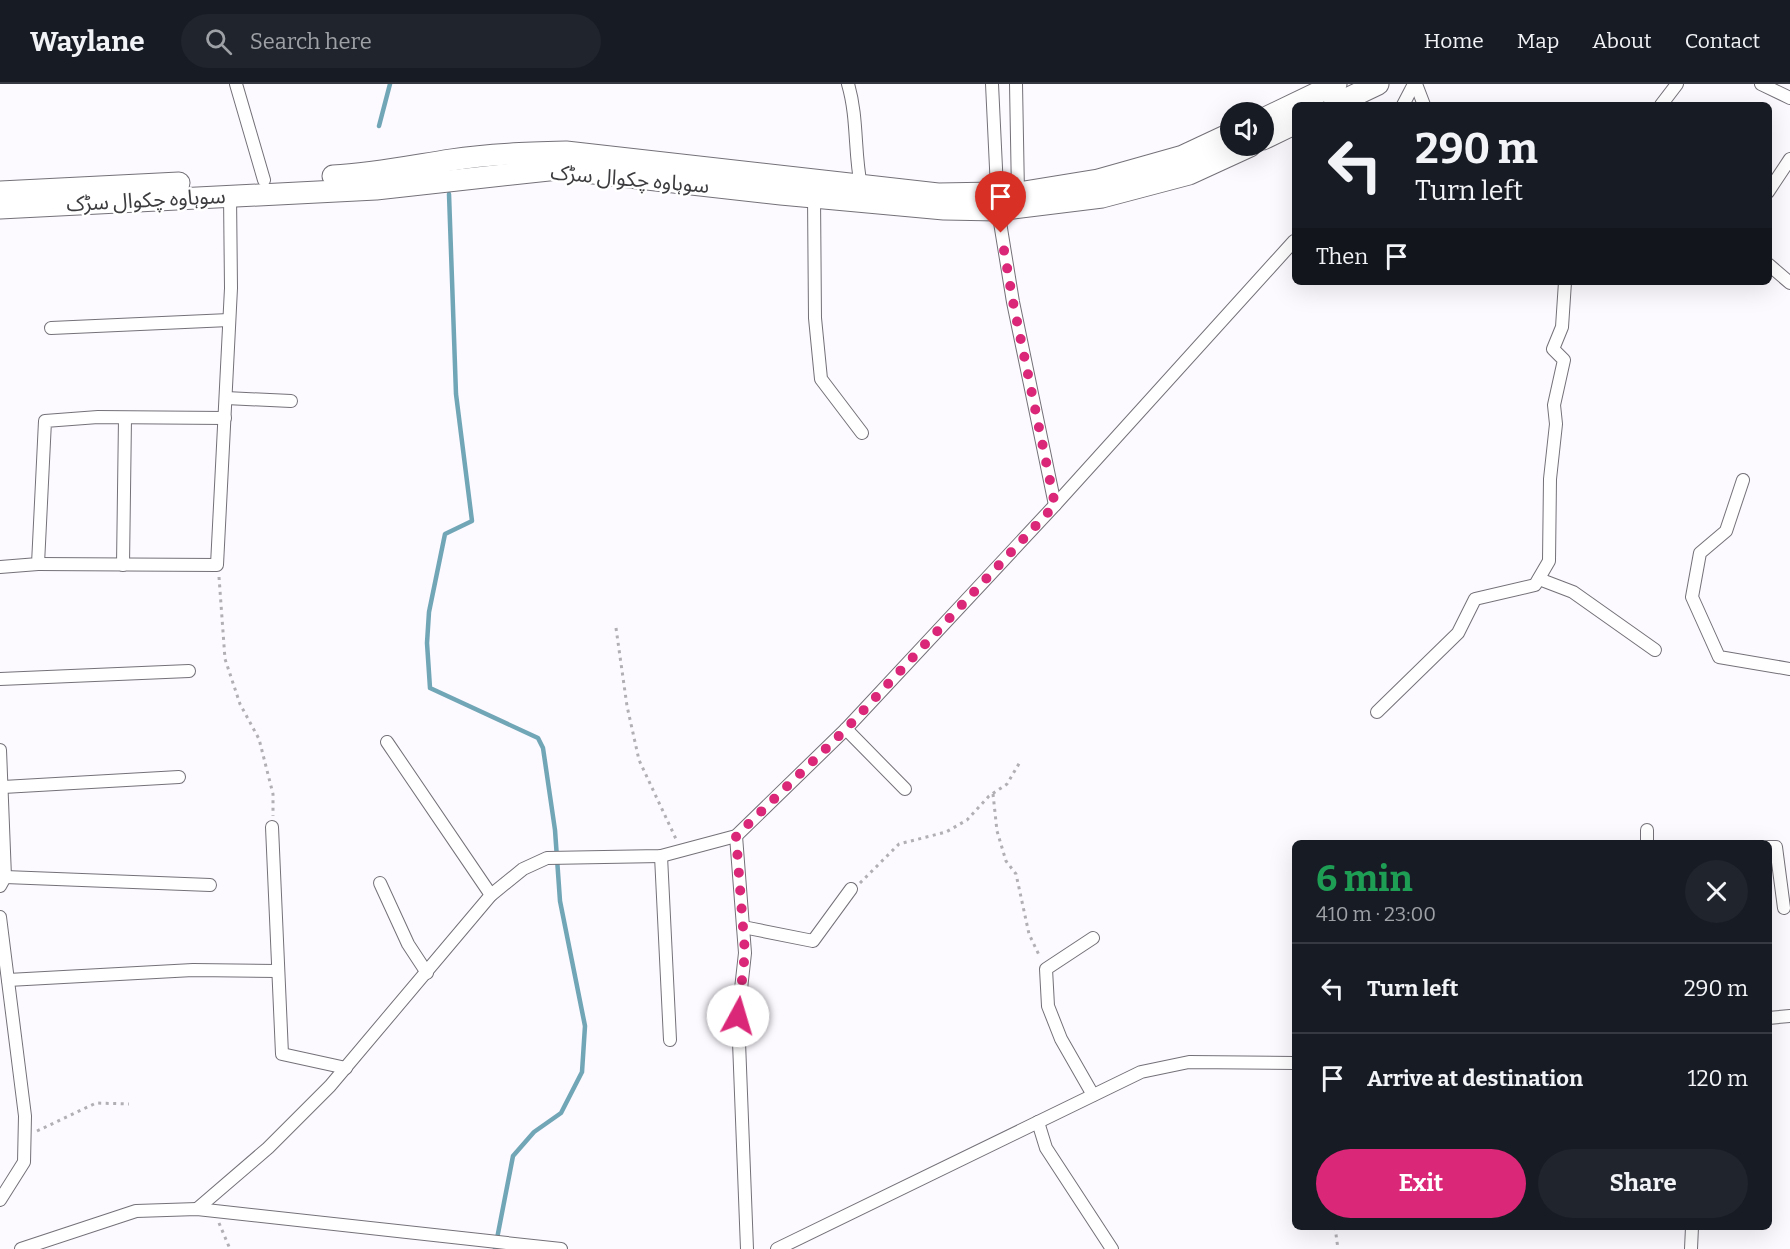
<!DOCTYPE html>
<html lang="en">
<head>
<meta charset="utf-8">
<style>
	:root { --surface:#171b24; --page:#20242c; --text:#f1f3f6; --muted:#9ea1a6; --line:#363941; --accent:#db2777 }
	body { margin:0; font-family:Bitter,"Noto Sans Arabic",serif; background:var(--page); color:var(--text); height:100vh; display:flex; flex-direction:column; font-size:22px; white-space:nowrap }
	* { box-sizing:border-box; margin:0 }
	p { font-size:20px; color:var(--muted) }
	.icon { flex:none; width:33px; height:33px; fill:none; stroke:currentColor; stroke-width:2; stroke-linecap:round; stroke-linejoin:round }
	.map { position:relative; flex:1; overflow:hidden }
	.drawer { position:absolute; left:1292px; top:756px; width:480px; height:390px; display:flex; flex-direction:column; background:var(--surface); border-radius:9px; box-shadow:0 6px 24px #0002 }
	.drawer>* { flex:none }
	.guide { position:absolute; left:1292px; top:18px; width:480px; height:183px; border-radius:9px; box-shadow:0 6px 24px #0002; background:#171b24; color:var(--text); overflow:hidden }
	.fabs { position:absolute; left:1220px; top:18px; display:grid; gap:12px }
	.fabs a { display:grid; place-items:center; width:54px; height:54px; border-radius:50%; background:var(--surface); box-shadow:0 6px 24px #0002; font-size:30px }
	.pin { position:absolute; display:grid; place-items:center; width:51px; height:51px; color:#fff; margin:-62px -26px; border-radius:50% 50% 50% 0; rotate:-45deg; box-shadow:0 0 6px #0007 }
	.pin .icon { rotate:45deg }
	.me { position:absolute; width:66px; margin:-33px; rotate:6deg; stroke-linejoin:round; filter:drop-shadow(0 0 4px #0008) }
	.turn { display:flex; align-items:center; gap:21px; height:126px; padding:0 24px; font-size:27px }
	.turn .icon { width:78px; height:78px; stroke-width:2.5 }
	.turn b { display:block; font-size:42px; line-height:51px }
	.then { display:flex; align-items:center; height:57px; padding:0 24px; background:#0003; gap:12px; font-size:22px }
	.round { display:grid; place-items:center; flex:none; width:63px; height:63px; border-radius:32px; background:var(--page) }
	.overview { display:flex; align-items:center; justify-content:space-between; height:102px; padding:0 24px }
	h1 { font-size:36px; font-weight:700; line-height:45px; color:#1e9e55 }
	.action { display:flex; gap:12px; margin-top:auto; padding:12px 24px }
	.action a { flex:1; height:69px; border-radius:36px; background:var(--accent); color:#fff; font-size:24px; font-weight:700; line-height:69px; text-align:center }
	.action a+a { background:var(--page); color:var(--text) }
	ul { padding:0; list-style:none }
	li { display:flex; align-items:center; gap:18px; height:90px; padding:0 24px; border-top:2px solid var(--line) }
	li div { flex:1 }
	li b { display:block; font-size:22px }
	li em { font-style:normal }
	header { display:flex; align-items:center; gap:36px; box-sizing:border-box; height:84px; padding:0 30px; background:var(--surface); border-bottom:2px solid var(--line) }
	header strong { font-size:28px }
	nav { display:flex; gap:33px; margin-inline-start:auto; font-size:21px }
	.search { width:420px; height:54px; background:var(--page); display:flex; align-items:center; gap:15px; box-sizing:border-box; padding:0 21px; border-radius:33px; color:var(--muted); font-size:22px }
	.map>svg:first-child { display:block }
</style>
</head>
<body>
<header>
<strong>Waylane</strong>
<div class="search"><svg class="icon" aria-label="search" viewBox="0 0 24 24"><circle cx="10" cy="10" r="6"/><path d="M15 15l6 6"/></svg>Search here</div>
<nav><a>Home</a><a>Map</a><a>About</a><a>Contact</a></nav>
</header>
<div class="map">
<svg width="1790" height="1165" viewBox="0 0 1790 1165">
	<rect width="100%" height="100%" fill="#fcf9ff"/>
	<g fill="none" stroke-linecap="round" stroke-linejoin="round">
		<g stroke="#71a6b7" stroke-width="4.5">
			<polyline points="379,42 390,0"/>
			<polyline points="449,110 456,310 472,437 445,450 429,528 427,559 430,604 538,654 543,664 555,746 560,817 585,942 582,988 561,1029 534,1048 513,1072 495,1165"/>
		</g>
		<g stroke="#747178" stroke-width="14">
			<g id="street">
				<polyline points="236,0 264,96"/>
				<path d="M848,0C858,34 854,68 861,102"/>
				<polyline points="992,0 998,126 1013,218 1055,421"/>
				<polyline points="1016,0 1018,109"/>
				<polyline points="1416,0 1424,21"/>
				<polyline points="1761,0 1790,14"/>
				<polyline points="1403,21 1414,0"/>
				<polyline points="1661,21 1677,0"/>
				<polyline points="1768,108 1790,75"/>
				<polyline points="814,113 815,234 821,295 862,349"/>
				<polyline points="1768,180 1790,199"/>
				<polyline points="51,244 229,236"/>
				<polyline points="226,314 291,317"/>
				<polyline points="1743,396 1726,447 1700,469 1692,513 1719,573 1790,585"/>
				<polyline points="38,480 217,481 231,204 230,111"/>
				<polyline points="123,481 125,334"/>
				<polyline points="0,483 38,480 45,337 98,333 225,334"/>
				<polyline points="1539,495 1573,508 1655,566"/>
				<polyline points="0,595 189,587"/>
				<polyline points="1377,628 1458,549 1475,515 1535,501 1549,477 1550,395 1556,340 1554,321 1564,276 1553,265 1562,243 1565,198"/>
				<polyline points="846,645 905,705"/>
				<polyline points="387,658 491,811"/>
				<polyline points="0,666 5,793 0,802"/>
				<polyline points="3,703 179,693"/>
				<polyline points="272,743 282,970 346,984"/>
				<polyline points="736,752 745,869 738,932 747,1165"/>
				<polyline points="1647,759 1647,746"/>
				<polyline points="1768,763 1776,763 1784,824"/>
				<polyline points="661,772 670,956"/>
				<polyline points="5,793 210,801"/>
				<polyline points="380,799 408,860 427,889"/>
				<polyline points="0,833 25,1032 24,1078 0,1116"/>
				<polyline points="743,843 813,857 851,805"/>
				<polyline points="1093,854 1046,885 1048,922 1061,955 1093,1011"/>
				<polyline points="8,896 193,886 277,887"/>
				<polyline points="1768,934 1790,932"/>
				<polyline points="1038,1038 1046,1064 1112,1165"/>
				<polyline points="197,1125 268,1064 330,1002 491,811 523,785 547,774 661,772 736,752 846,645 1055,421 1294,157"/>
				<polyline points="21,1165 136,1127 197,1125 561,1165"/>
				<polyline points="777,1165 1141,988 1189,978 1294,979"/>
				<polyline points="1691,1165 1692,1143"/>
			</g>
		</g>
		<g stroke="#747178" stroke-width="23">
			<g id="highway">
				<polyline points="1334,21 1378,0"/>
				<polyline points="1263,35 1336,0"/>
				<polyline points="1263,55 1294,40"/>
				<path d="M333,92C373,90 412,82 451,76C490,70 528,69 566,68L938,110L996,109H1018L1098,96L1183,72L1230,50"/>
				<polyline points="0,108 179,99"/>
				<polyline points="0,124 376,105 558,85 781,110 944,125 998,126 1102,113 1189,90 1250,62"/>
			</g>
		</g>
		<g stroke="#b1afb4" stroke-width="3" stroke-dasharray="3 4.5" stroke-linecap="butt">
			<polyline points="219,493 225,575 240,620 259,655 273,710 273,732"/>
			<polyline points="616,544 627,622 639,676 676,755"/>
			<polyline points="993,710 997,747 1006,777 1016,790 1029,850 1040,873"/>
			<polyline points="860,799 899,760 946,748 967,736 989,712 1007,700 1020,678"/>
			<polyline points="37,1047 96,1019 129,1020"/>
			<polyline points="219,1139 230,1165"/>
			<polyline points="1335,1143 1338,1165"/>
		</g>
		<use href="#street" stroke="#fff" stroke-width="12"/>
		<use href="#highway" stroke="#fff" stroke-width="21"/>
	</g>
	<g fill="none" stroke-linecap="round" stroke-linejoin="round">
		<polyline stroke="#db2777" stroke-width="10" stroke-dasharray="0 18" points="738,932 745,869 736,752 846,645 1055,421 1013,218 1001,149"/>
	</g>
	<g text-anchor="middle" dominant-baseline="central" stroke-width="5" stroke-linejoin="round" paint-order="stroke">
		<g font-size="21" fill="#3c3b3e" stroke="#fff">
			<text transform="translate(630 95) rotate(5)">سوہاوہ چکوال سڑک</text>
			<text transform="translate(146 116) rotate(-3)">سوہاوہ چکوال سڑک</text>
		</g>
	</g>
</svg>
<div class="fabs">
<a><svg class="icon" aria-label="sound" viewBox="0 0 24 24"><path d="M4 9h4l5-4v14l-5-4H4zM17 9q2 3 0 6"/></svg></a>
</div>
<div class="pin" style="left:1001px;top:149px;background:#d93025"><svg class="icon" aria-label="arrive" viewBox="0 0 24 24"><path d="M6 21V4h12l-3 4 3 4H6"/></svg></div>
<svg class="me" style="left:738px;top:932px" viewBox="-20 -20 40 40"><circle r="19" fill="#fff"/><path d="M0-13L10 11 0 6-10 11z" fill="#db2777"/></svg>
<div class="guide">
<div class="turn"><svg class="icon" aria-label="left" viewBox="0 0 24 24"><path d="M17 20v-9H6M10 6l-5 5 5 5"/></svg><div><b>290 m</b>Turn left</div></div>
<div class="then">Then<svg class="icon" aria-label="arrive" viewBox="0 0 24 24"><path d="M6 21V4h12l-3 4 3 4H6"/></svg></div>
</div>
<section class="drawer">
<div class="overview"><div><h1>6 min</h1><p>410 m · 23:00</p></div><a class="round"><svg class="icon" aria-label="close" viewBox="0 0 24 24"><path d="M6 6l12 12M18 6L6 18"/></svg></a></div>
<ul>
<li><svg class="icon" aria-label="left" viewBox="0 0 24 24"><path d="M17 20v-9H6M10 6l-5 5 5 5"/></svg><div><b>Turn left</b></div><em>290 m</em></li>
<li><svg class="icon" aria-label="arrive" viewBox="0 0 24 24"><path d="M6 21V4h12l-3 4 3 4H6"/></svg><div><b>Arrive at destination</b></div><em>120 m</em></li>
</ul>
<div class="action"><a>Exit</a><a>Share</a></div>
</section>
</div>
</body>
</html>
